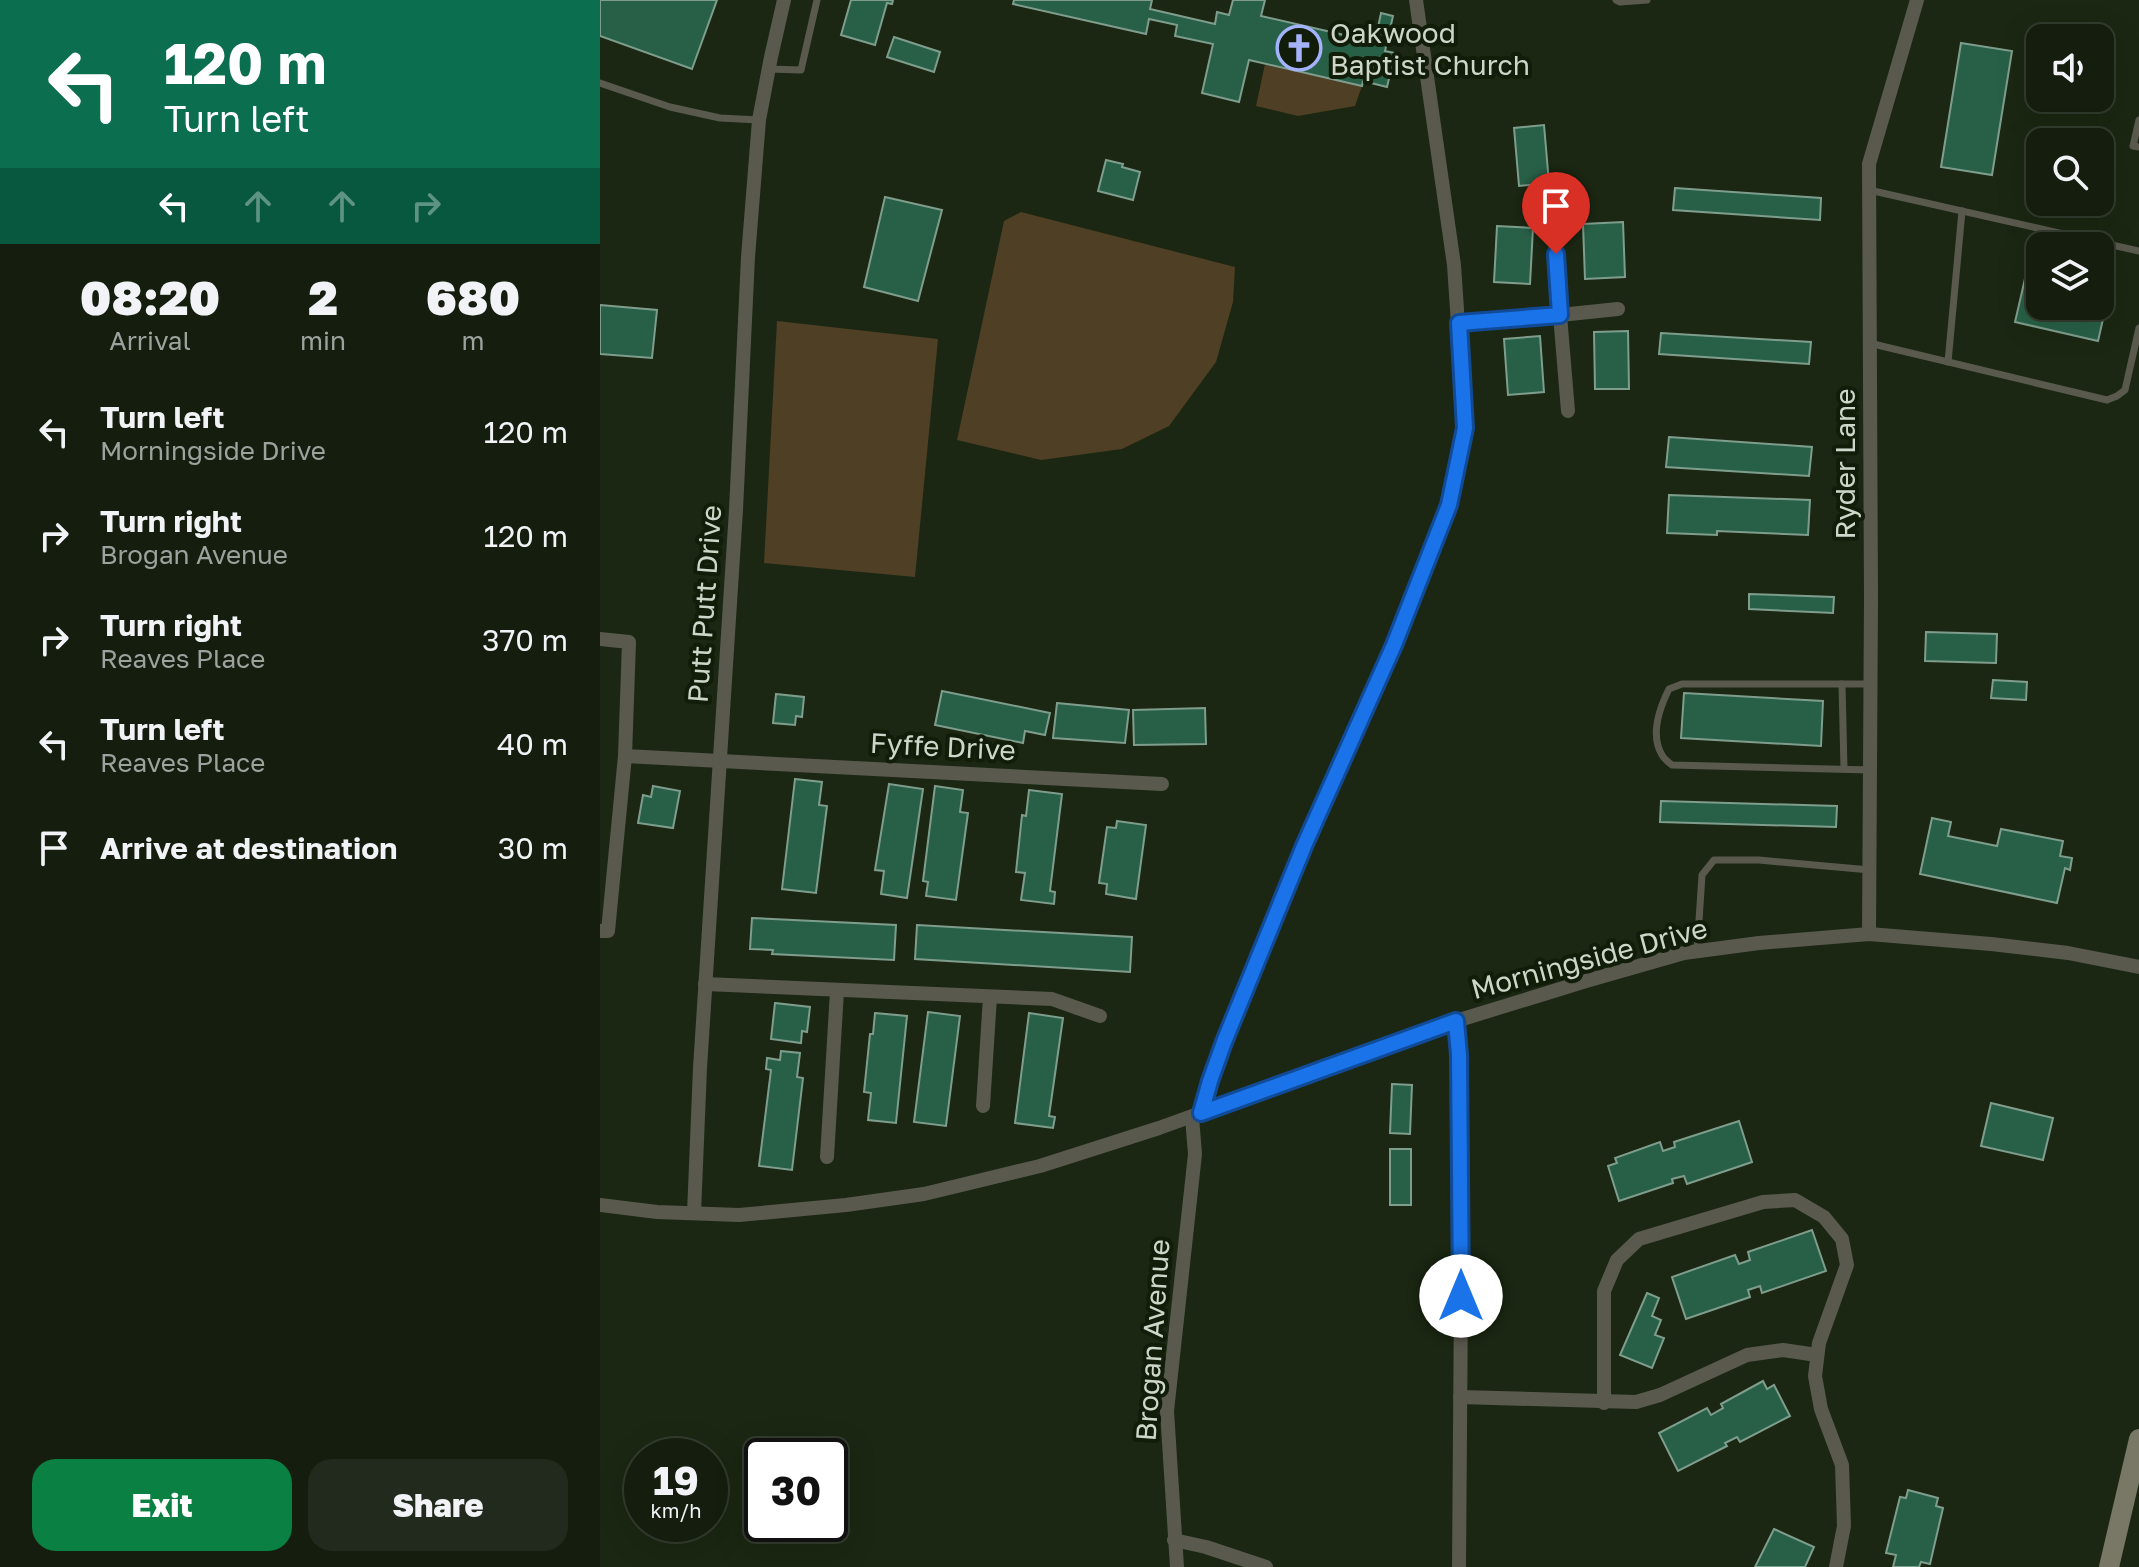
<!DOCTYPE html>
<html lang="en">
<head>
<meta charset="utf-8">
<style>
	:root { --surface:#141d0e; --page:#212a1c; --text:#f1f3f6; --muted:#9da29e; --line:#333b2e; --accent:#0b8043 }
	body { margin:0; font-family:"Golos Text",sans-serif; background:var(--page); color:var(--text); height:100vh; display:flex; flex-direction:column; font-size:30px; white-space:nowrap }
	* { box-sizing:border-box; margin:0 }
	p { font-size:26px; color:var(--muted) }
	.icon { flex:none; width:44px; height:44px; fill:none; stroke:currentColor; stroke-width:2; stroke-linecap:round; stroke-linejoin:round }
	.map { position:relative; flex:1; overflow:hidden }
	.panel { display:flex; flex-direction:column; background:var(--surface); width:600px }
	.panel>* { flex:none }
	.hud { background:#0b6e4f; color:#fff; overflow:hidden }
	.tools { position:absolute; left:1426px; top:24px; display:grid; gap:16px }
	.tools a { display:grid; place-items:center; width:88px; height:88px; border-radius:16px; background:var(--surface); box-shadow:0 8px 32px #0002,0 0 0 2px var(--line); font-size:40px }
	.speed { position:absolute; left:24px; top:1438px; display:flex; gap:16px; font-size:40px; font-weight:700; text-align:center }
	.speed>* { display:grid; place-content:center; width:104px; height:104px; border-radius:50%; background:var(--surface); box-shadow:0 8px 32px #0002,0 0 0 2px var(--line); line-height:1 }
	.speed small { font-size:20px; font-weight:400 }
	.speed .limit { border:4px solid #111; border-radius:12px; background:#fff; color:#111 }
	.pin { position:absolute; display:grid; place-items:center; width:68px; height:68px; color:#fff; margin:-82px -34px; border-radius:50% 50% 50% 0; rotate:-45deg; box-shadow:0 0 8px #0007 }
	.pin .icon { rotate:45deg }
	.me { position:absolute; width:88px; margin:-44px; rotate:0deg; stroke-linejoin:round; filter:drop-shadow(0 0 6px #0008) }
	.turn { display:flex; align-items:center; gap:28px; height:168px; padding:0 32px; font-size:36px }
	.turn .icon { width:104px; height:104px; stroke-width:2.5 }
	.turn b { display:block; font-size:56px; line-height:68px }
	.lanes { display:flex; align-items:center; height:76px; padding:0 32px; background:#0003; justify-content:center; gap:40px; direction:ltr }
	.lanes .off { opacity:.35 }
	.eta { display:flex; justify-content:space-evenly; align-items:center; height:136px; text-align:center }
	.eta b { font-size:48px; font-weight:800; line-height:56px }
	.action { display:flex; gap:16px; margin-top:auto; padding:16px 32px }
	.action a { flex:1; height:92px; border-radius:24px; background:var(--accent); color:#fff; font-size:32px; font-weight:800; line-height:92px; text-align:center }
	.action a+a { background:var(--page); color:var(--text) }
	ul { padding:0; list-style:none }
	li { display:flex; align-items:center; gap:24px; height:104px; padding:0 32px }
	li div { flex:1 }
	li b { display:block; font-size:30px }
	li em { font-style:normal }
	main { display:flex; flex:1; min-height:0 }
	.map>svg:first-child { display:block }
</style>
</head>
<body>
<main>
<section class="panel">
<div class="hud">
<div class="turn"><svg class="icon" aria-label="left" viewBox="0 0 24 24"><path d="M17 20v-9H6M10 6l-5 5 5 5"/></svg><div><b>120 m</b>Turn left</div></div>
<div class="lanes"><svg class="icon" aria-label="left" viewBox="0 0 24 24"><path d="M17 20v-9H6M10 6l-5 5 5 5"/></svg><svg class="icon off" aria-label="ahead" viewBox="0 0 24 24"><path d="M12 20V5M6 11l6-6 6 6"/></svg><svg class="icon off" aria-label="ahead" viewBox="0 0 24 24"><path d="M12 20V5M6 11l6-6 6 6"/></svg><svg class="icon off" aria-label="right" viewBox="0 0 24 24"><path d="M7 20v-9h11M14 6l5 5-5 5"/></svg></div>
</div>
<div class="eta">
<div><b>08:20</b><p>Arrival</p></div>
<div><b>2</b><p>min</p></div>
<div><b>680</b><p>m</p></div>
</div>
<ul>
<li><svg class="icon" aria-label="left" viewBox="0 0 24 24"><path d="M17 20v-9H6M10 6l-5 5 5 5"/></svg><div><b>Turn left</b><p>Morningside Drive</p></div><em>120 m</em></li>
<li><svg class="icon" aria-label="right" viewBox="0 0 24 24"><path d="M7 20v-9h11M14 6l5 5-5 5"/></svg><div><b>Turn right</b><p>Brogan Avenue</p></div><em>120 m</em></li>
<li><svg class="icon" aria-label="right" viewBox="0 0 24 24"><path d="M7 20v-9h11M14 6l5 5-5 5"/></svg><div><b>Turn right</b><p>Reaves Place</p></div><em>370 m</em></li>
<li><svg class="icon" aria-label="left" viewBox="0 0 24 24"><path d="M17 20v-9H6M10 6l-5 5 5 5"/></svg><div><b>Turn left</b><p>Reaves Place</p></div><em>40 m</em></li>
<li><svg class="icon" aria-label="arrive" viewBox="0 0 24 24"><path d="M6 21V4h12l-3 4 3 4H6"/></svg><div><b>Arrive at destination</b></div><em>30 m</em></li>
</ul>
<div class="action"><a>Exit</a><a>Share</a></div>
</section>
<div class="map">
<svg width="1539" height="1567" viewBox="0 0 1539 1567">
	<rect width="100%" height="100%" fill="#1b2712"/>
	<g fill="#4f3f25">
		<polygon points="665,64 762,86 755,106 698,116 656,106"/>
		<polygon points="421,212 635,267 633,302 616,362 569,426 522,449 441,460 357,440 404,221"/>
		<polygon points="177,321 338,339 315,577 164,563"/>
	</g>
	<g fill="#286047" stroke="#7f9d8d" stroke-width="2">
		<polygon points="0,0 117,0 92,69 0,36"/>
		<polygon points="251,0 293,0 292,4 287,3 275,45 241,35"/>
		<polygon points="414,0 552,0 550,9 615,24 617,12 629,15 633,0 665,0 661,16 775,42 781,13 793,16 785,51 795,53 787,87 763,81 762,86 649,60 639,102 602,93 613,44 575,36 577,25 549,19 546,34 413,4"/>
		<polygon points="294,37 340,52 334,72 287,57"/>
		<polygon points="1361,43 1412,51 1392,175 1341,167"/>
		<polygon points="944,125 949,183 919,186 914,128"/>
		<polygon points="506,160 523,164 522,167 540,172 533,200 498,191"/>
		<polygon points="1075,188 1221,198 1220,220 1073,210"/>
		<polygon points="285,197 342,210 318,301 264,287"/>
		<polygon points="1023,222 1025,277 985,279 983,224"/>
		<polygon points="897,226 933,228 930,284 894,282"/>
		<polygon points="1427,270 1440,273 1440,306 1500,306 1500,291 1509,293 1498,341 1415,322"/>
		<polygon points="0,305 57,310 52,358 0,354"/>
		<polygon points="1028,331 1029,389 995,389 994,332"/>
		<polygon points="1061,333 1211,342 1209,364 1059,354"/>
		<polygon points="940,336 944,392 908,395 904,339"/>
		<polygon points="1069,437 1212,447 1209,476 1066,467"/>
		<polygon points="1069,495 1210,500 1208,535 1117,531 1117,535 1067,533"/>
		<polygon points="1149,594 1234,597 1233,613 1149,609"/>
		<polygon points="1326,632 1397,634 1396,663 1325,661"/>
		<polygon points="1393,680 1427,682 1426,700 1391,698"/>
		<polygon points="342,691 450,713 445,735 425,731 423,743 335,725"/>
		<polygon points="1084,693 1223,701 1221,746 1081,738"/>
		<polygon points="176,694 204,697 202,717 196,716 195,725 173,723"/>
		<polygon points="457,703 529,710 525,743 453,738"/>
		<polygon points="605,708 606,744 534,745 533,710"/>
		<polygon points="195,779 222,782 219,805 227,806 216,893 182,889"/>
		<polygon points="289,784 323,789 307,898 281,894 284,871 275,870"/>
		<polygon points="53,786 80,791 73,828 38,823 43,795 51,797"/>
		<polygon points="335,786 363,790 360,812 368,813 356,900 326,896 328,882 323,881"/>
		<polygon points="429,790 462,794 450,891 455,892 454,904 421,900 425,873 416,872 422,815 426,816"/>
		<polygon points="1061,801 1237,806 1236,827 1060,822"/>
		<polygon points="1332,818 1351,822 1348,836 1397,846 1401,829 1463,841 1460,856 1472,858 1470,870 1465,868 1457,903 1320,874"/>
		<polygon points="517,821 546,825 536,899 506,894 507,884 499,883 507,827 516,828"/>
		<polygon points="152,918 296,925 294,960 172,954 173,950 150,949"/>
		<polygon points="317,925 532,937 530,972 315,959"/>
		<polygon points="175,1003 210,1007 207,1032 202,1031 201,1043 171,1039"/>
		<polygon points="328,1012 360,1016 346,1126 314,1122"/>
		<polygon points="275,1013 307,1016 296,1123 268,1120 271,1093 264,1092 270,1034 273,1034"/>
		<polygon points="429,1013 463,1018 449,1116 455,1117 453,1128 415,1123"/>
		<polygon points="181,1051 200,1053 197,1077 203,1078 192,1170 159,1166 171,1070 166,1069 167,1058 180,1060"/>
		<polygon points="792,1084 812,1085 810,1134 790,1133"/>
		<polygon points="1391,1103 1453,1118 1443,1160 1381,1146"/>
		<polygon points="1139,1121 1152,1162 1087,1184 1084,1176 1072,1179 1073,1183 1019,1201 1008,1166 1017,1163 1015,1158 1060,1142 1063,1151 1075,1147 1074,1142"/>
		<rect x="790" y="1149" width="21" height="56"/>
		<polygon points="1212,1230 1226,1271 1162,1293 1160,1286 1148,1290 1150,1297 1086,1319 1072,1277 1135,1255 1139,1264 1150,1260 1148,1252"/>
		<polygon points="1047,1293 1059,1298 1052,1316 1061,1320 1055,1335 1064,1338 1052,1368 1020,1355"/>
		<polygon points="1163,1381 1167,1389 1174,1385 1190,1416 1140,1442 1137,1437 1125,1443 1127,1446 1078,1471 1059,1433 1107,1408 1111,1415 1123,1408 1121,1404"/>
		<polygon points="1308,1490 1338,1498 1336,1506 1343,1508 1330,1564 1321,1562 1319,1567 1293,1567 1296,1555 1286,1553 1300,1497 1306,1498"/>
		<polygon points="1174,1529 1214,1547 1205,1567 1155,1567"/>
	</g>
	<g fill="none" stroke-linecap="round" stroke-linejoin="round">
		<g stroke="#5a594e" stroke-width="7">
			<polyline points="1016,0 1020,2 1047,0"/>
			<polyline points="169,69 201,70 217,0"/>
			<polyline points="0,83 70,107 120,118 159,120"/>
			<polyline points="1539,120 1533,146 1539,147"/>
			<polyline points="1269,190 1539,251"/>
			<polyline points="1269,343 1507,400 1517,396 1525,390 1539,328"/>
			<polyline points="1348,362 1362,211"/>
			<polyline points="1242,684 1244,769"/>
			<path d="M1270,770L1072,765C1068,762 1064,759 1062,755C1050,735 1060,707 1069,689L1082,684H1271"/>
			<polyline points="1097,951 1102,875 1114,860 1159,860 1270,870"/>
		</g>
		<g stroke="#5a594e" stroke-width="14">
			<polyline points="954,223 960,315 1018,309"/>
			<polyline points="859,323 960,315 968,411"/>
			<polyline points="0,639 29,642 25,756 8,931 0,931"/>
			<polyline points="25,756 562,784"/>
			<polyline points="1269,934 1271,598 1269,164 1317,0"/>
			<polyline points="105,984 452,999 500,1016"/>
			<polyline points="856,1021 859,1055 861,1296 859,1567"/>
			<polyline points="383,1106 390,997"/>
			<polyline points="601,1113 610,1081 624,1042 704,846 794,645 849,505 865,428 854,265 816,0"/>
			<polyline points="227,1157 237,991"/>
			<polyline points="0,1205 57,1212 139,1215 246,1205 324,1194 440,1166 559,1128 856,1021 986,981 1084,953 1159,943 1269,934 1391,944 1468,953 1539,967"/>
			<polyline points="94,1213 100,1068 136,510 148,257 159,120 171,57 184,0"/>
			<polyline points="860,1397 1036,1402 1060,1395 1147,1355 1183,1350 1217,1355"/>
			<polyline points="1004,1403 1004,1291 1017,1260 1039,1239 1163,1202 1195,1200 1224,1217 1242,1239 1247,1265 1219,1343 1215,1376 1221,1409 1242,1465 1244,1526 1236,1567"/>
			<polyline points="574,1540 606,1547 666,1567"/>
			<polyline points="577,1567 567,1411 595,1154 592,1117"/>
		</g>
		<polyline stroke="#797866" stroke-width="20" points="1509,1567 1539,1439"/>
	</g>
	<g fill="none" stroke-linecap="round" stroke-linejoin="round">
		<g stroke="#114b97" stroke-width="20">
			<polyline id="route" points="861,1296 859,1055 856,1021 601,1113 610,1081 624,1042 704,846 794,645 849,505 865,428 859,323 960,315 956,254"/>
		</g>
		<use href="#route" stroke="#1a73e8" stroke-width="14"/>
	</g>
	<defs>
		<g id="church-ring" transform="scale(2.3)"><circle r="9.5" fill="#111d09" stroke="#a4b2fc" stroke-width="1.5"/><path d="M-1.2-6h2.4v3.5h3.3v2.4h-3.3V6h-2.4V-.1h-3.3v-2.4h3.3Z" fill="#a4b2fc"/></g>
	</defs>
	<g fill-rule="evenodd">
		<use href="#church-ring" x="699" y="48"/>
	</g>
	<g text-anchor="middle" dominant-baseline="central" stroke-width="8" stroke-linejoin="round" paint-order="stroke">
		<g font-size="28" fill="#ced6c9" stroke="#111d09" text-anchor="start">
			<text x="730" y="32">Oakwood<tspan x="730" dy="32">Baptist Church</tspan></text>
		</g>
		<g font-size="28" fill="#ced6c9" stroke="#111d09">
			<text transform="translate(1244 464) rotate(-90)">Ryder Lane</text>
			<text transform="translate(104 604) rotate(-86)">Putt Putt Drive</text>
			<text transform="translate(343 746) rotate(3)">Fyffe Drive</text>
			<text transform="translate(989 958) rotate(-15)">Morningside Drive</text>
			<text transform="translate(552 1340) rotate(-86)">Brogan Avenue</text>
		</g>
	</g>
</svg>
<div class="tools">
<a><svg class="icon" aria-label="sound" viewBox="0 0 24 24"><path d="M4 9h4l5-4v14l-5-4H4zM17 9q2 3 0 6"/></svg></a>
<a><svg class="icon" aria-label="search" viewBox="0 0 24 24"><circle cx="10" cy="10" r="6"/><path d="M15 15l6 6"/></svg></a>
<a><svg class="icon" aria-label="layers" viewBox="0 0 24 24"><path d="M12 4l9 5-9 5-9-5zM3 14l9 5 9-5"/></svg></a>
</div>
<div class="speed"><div>19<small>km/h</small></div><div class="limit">30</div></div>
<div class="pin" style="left:956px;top:254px;background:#d93025"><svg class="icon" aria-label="arrive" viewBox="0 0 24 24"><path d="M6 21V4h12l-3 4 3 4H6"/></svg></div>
<svg class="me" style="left:861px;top:1296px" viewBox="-20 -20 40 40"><circle r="19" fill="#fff"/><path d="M0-13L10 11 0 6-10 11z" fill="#1a73e8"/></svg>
</div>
</main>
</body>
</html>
